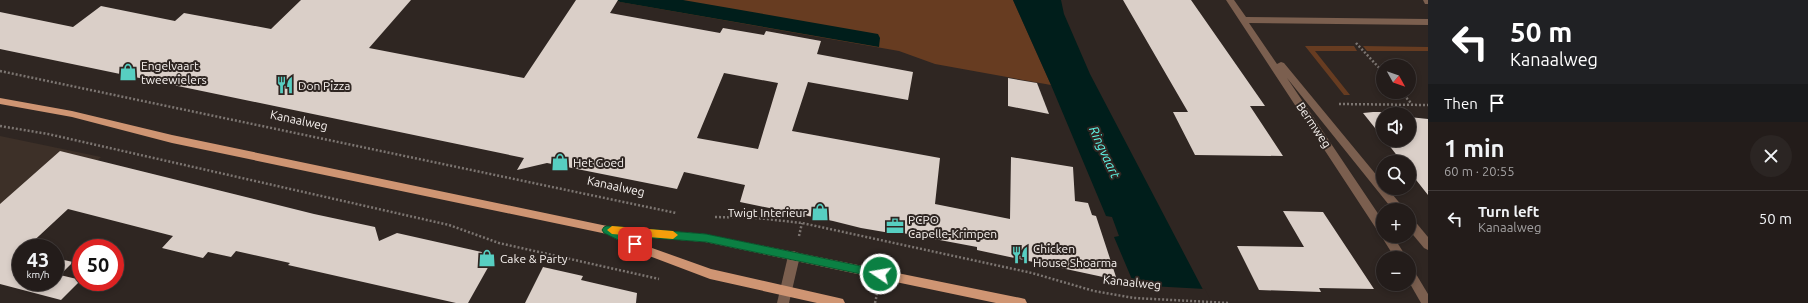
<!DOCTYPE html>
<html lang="en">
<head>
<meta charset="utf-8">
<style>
	:root { --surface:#231c1a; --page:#2b2523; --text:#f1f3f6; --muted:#a3a1a2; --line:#403a39 }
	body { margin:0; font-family:Ubuntu,sans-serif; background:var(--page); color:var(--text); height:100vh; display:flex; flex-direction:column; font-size:15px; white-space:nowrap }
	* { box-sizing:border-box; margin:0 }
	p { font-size:13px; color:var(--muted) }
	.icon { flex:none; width:22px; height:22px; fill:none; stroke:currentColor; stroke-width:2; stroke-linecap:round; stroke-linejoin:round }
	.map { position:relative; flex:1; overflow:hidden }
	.details { display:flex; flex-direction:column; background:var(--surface); width:380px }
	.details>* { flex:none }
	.banner { background:#202124; color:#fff; overflow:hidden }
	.needle { width:26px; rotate:130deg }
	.buttons { position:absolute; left:1376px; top:59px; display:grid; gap:8px }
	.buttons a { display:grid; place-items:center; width:40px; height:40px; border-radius:50%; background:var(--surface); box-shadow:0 2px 6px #0003,0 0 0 1px var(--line); font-size:20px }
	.speed { position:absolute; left:12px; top:239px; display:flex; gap:8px; font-size:20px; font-weight:700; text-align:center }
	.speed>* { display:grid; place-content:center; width:52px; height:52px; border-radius:50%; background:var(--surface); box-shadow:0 2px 6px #0003,0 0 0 1px var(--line); line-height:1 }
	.speed small { font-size:10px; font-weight:400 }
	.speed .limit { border:6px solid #d22; background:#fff; color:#111 }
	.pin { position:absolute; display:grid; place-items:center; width:34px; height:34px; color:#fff; margin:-17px; border-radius:8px; box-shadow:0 2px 6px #0006 }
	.me { position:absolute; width:44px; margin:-22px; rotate:282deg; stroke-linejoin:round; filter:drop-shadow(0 0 3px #0008) }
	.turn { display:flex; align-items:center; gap:14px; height:84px; padding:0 16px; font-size:18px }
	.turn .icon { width:52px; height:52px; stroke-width:2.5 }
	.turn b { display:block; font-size:28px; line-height:34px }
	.then { display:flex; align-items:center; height:38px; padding:0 16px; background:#0003; gap:8px; font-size:15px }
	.round { display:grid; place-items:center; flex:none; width:42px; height:42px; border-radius:21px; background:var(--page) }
	.head { display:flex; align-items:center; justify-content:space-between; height:68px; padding:0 16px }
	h1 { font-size:24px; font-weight:600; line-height:30px }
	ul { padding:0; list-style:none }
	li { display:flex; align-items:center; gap:12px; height:56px; padding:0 16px; border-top:1px solid var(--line) }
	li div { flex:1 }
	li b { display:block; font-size:15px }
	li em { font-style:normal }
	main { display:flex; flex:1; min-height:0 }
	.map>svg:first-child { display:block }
</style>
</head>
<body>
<main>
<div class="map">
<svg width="1428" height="303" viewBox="0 0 1428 303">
	<rect width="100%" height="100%" fill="#2f2622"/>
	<polygon fill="#3d3028" points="0,136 101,157 0,249"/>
	<g fill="#673c21">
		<polygon points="617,0 1013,0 1051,85 935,64 899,51 620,2"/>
		<polygon points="1305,46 1354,46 1357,51 1315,51 1350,95 1344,95"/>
		<polygon points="1363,46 1428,47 1428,51 1367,51"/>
	</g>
	<g fill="#001e1b">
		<polygon points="617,0 683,0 878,34 880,38 879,47 620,2"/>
		<polygon points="1013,0 1061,0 1064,14 1090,74 1210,303 1142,303 1114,237 1119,236 1112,217 1106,216 1051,85"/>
	</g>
	<polygon fill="#2f2622" points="1132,285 1205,289 1212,303 1140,303"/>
	<g fill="#dacfc8" fill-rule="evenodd">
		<path d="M301,0H411L369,48L524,78L576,0H618L610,13L720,33L723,28L764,35L766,31L821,41L817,54L913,72L908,100L808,82L792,131L940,158L935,204L1010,219L1011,157L1073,167L1075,201L1088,203L1092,215L1096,216L1117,280L977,250V247L897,232L896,234L861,228L833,221L740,202L745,185L684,172L677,189L547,163L517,170L524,158L0,49V12L73,27L101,6L175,21L184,13L271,29ZM724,73L778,83L758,149L697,138Z"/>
		<polygon points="1123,0 1191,0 1265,106 1250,106 1283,156 1195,155 1173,112 1188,112"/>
		<polygon points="1008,78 1037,83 1049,114 1008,106"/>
		<polygon points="1373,112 1405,112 1406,114 1383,114 1383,138 1363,113"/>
		<polygon points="1409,117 1428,119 1428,195 1409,171 1409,162 1402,162 1385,140 1409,140"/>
		<polygon points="60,151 314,214 375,227 379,241 397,233 495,255 468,303 456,303 288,265 290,263 236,251 231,257 208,252 203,258 162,248 173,236 68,209 26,248 21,248 21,282 55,282 55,258 73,262 60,275 81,280 61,300 0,284 0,204"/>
		<polygon points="1283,211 1323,212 1374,289 1319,288 1321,292 1259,290 1237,246 1304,247"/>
		<polygon points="543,267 583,276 581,280 637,293 636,303 525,303"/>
	</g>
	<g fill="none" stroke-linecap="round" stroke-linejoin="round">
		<g stroke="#7c7571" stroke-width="2.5" stroke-dasharray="2 2" stroke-linecap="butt">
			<polyline points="1356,43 1383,72"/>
			<polyline points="0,71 676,213"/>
			<polyline points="1401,92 1412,104"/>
			<polyline points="1339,104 1428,105"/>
			<polyline points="0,126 48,134 449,225 499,243 659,279"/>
			<polyline points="715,217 757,218 802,223 1032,273 1094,291 1134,298 1229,303"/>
			<polyline points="799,236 802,223"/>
			<polyline points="875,303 877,294"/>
		</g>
		<g fill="#7b5f4f" fill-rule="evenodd">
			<polygon points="1226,0 1234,0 1246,17 1428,19 1428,25 1249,23 1277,64 1281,62 1284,63 1383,183 1383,188 1387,188 1403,207 1404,210 1393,210 1287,78 1383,221 1383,236 1393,236 1407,258 1395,258 1383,239 1382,234 1379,233"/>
			<polygon points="1423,0 1428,0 1428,4 1425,4"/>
			<polygon points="1409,218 1413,219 1428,237 1428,250 1424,248 1409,230"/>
			<polygon points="794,251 798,253 800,256 789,303 777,303 788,256 790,253"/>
			<polygon points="1409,267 1413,269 1428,294 1428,303 1421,303 1409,282"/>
		</g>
		<polygon fill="#cf9573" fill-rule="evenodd" points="0,98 72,111 172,135 607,226 705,234 1021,298 1025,299 1027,303 996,303 705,242 629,236 652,248 711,269 839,298 843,299 845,303 817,303 710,279 644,254 607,234 172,143 72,117 0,104"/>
	</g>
	<polygon fill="#0b8043" stroke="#07532c" points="607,226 706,234 880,270 885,274 880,278 706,242 627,236 638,241 640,244 638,247 635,248 604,233 602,230 604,227"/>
	<polygon fill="#f59e0b" points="612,226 673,231 678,235 673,239 612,234 607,230"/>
	<defs>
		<g id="shop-bare" transform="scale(1.38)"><path d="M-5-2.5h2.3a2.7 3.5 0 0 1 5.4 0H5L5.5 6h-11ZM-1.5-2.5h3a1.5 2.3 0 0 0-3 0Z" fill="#57cec1" stroke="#2f2622" stroke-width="2.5" paint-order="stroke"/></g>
		<g id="restaurant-bare" transform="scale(1.38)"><path d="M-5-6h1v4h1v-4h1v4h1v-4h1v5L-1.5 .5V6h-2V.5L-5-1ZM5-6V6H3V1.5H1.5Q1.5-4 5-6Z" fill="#57cec1" stroke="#2f2622" stroke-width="2.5" paint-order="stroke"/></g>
		<g id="office-bare" transform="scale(1.38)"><path d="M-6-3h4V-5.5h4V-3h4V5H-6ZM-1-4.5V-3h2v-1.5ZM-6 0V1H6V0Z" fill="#57cec1" stroke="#2f2622" stroke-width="2.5" paint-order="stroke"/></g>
	</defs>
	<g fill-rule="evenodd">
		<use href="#shop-bare" x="128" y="72"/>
		<use href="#restaurant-bare" x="285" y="85"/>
		<use href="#shop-bare" x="560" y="162"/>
		<use href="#shop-bare" x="820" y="212"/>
		<use href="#office-bare" x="895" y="226"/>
		<use href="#restaurant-bare" x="1020" y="255"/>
		<use href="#shop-bare" x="487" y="258"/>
	</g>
	<g text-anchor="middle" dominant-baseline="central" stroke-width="4" stroke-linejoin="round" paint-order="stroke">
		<g font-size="12" fill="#f8f3f0" stroke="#2f2622" text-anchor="start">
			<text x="141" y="65">Engelvaart<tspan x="141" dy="14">tweewielers</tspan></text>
			<text x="298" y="85">Don Pizza</text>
			<text x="573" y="162">Het Goed</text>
			<text x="807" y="212" text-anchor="end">Twigt Interieur</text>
			<text x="908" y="219">PCPO<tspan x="908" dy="14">Capelle-Krimpen</tspan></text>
			<text x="1033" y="248">Chicken<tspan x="1033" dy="14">House Shoarma</tspan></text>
			<text x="500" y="258">Cake &amp; Party</text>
		</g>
		<g font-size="12" fill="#f8f3f0" stroke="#2f2622">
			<text transform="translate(299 120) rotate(12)">Kanaalweg</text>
			<text transform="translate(1314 125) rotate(56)">Bermweg</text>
			<text transform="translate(616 186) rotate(12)">Kanaalweg</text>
			<text transform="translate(1132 282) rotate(6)">Kanaalweg</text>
		</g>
		<g font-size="13" font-style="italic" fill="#60f6e7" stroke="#2f2622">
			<text transform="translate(1105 152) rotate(65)">Ringvaart</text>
		</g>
	</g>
</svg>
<div class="buttons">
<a><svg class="needle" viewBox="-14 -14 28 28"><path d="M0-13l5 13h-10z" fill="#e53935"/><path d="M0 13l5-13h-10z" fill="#a3a1a2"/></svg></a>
<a><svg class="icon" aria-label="sound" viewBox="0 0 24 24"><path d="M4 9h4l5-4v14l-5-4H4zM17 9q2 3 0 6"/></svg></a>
<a><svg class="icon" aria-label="search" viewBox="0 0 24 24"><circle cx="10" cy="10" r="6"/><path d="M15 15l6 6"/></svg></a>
<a>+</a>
<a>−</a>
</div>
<div class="speed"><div>43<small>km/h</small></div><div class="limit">50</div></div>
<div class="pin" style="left:635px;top:244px;background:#d93025"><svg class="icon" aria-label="arrive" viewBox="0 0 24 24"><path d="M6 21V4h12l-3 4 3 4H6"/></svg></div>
<svg class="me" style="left:880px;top:274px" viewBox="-20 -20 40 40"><circle r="17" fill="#0b8043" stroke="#fff" stroke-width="3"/><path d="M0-11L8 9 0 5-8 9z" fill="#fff"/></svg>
</div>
<section class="details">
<div class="banner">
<div class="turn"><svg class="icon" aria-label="left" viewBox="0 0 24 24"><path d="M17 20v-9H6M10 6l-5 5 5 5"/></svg><div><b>50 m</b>Kanaalweg</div></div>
<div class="then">Then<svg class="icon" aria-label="arrive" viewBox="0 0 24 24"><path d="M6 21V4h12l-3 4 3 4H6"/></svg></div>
</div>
<div class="head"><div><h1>1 min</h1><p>60 m · 20:55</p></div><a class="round"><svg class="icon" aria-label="close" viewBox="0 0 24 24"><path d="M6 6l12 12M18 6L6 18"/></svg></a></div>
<ul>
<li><svg class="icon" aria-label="left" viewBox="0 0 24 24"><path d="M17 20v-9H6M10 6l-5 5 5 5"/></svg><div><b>Turn left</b><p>Kanaalweg</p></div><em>50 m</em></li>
</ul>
</section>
</main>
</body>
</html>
